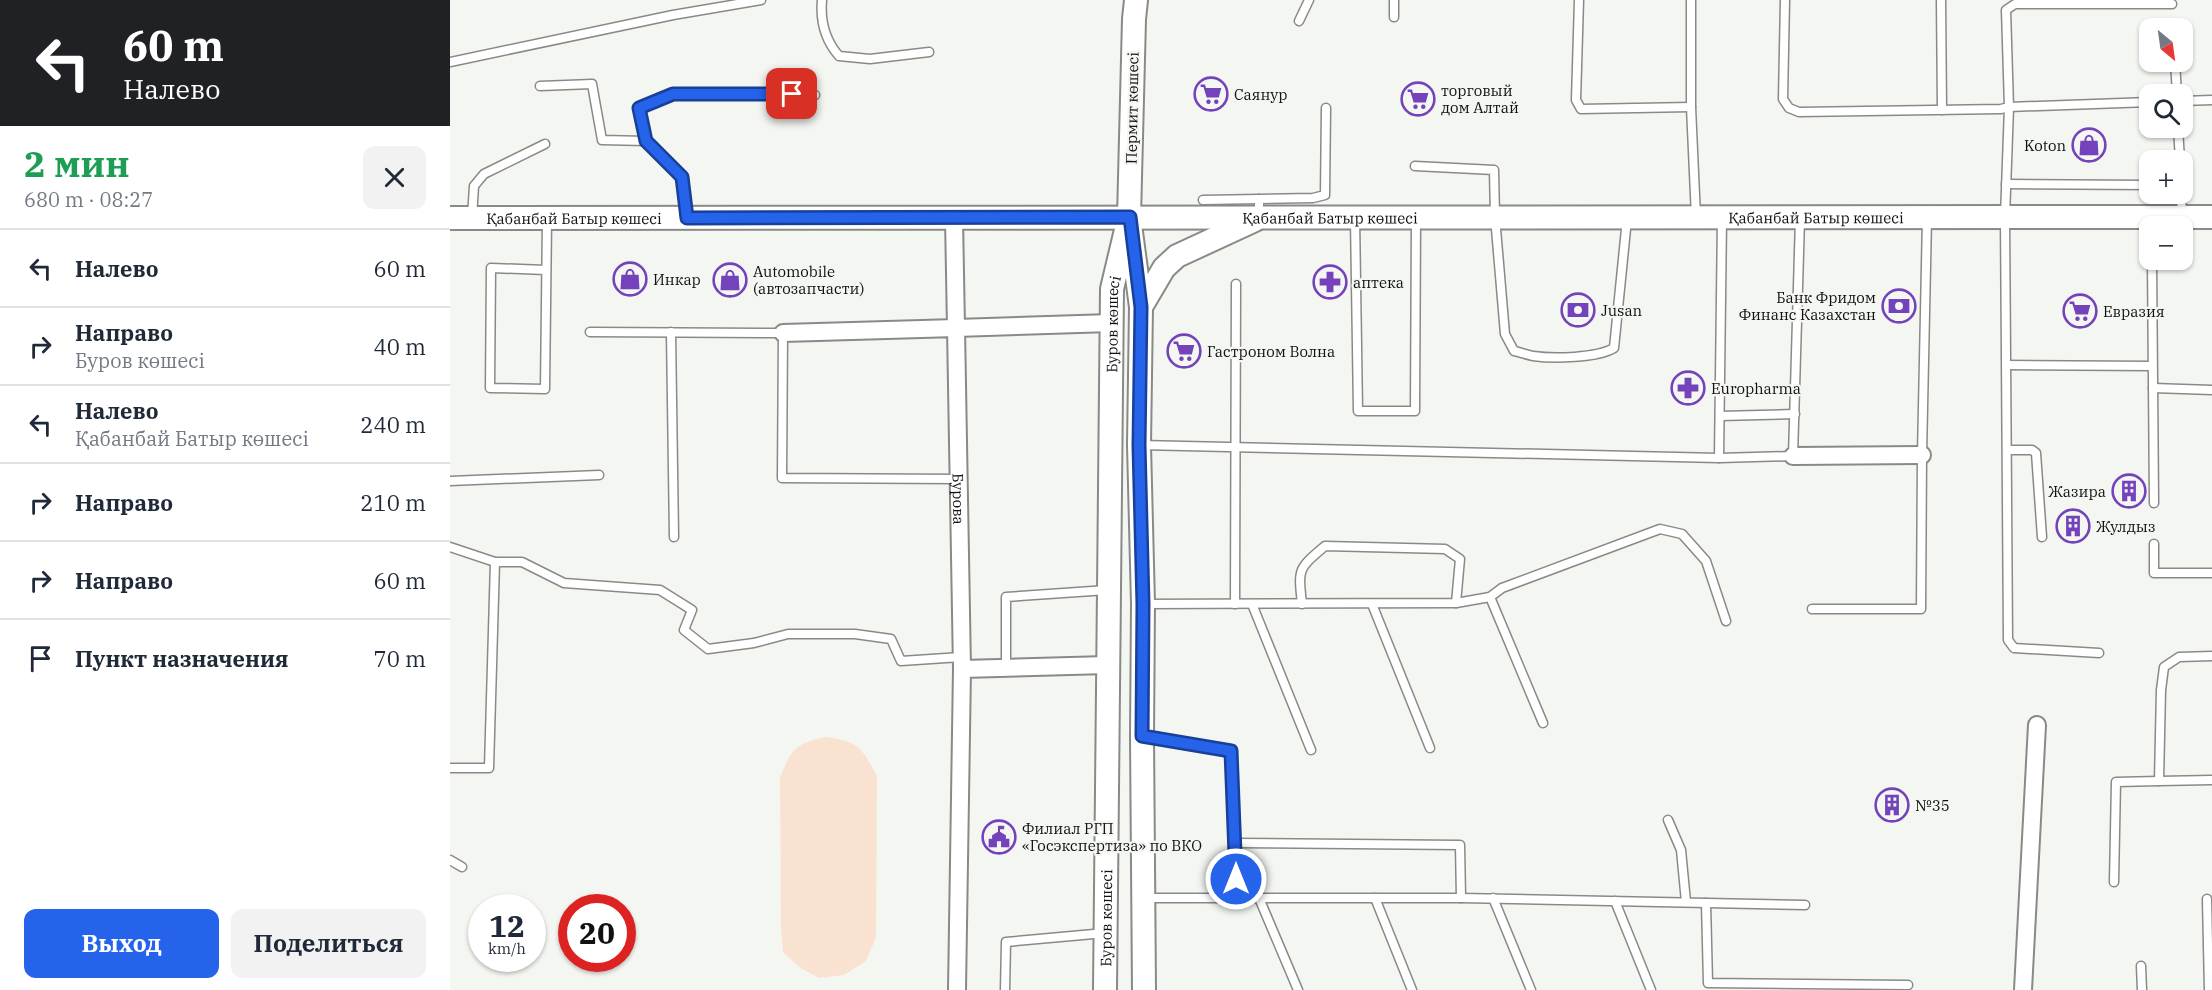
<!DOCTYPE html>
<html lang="ru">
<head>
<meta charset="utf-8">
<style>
	:root { --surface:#fff; --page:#f2f2f3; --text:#1f2937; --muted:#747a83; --line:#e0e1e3; --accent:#2563eb }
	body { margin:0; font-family:"IBM Plex Serif",serif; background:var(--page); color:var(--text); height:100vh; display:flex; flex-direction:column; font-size:22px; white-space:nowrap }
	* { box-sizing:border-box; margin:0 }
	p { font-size:20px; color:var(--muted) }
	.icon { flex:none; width:33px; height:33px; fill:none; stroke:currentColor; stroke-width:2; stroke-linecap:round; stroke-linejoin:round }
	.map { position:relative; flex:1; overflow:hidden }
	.sheet { display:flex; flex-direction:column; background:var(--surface); width:450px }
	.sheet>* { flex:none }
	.top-card { background:#202124; color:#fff; overflow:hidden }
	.needle { width:39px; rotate:151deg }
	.fabs { position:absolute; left:1689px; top:18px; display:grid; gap:12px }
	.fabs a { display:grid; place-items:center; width:54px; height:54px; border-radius:12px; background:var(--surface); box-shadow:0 2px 4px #0004; font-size:30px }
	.speed { position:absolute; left:18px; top:894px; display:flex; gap:12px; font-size:30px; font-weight:700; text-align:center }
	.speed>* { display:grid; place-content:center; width:78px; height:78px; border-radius:50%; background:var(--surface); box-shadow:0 2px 4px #0004; line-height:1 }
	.speed small { font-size:15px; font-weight:400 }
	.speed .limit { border:9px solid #d22; background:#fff; color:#111 }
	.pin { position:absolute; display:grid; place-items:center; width:51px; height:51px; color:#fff; margin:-26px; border-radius:12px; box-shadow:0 3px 9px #0006 }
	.me { position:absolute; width:66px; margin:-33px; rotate:0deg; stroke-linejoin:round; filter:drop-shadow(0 0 4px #0008) }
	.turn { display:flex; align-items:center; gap:21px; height:126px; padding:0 24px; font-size:27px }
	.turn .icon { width:78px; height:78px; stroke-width:2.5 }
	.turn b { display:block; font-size:42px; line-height:51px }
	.round { display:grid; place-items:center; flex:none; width:63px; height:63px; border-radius:12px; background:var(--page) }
	.summary { display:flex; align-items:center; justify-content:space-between; height:102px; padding:0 24px }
	h1 { font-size:36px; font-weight:700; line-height:45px; color:#1e9e55 }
	.primary-button { display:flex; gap:12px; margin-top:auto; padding:12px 24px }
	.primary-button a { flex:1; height:69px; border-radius:12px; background:var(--accent); color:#fff; font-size:24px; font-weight:700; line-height:69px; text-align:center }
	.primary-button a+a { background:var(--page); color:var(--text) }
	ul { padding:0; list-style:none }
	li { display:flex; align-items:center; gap:18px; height:78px; padding:0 24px; border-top:2px solid var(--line) }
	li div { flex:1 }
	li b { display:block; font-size:22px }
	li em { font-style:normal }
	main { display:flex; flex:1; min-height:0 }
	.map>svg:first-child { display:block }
</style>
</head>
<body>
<main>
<section class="sheet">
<div class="top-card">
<div class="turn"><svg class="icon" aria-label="left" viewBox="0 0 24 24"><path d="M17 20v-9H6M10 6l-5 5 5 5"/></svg><div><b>60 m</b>Налево</div></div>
</div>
<div class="summary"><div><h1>2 мин</h1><p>680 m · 08:27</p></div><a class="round"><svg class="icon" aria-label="close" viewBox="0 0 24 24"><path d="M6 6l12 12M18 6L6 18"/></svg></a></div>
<ul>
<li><svg class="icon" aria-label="left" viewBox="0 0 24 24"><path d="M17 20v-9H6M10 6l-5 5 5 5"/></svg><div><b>Налево</b></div><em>60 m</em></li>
<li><svg class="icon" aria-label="right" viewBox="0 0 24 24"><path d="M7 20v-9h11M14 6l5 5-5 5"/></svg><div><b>Направо</b><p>Буров көшесі</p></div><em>40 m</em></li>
<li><svg class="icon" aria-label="left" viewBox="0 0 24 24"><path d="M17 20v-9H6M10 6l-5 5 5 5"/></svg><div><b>Налево</b><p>Қабанбай Батыр көшесі</p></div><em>240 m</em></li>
<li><svg class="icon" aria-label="right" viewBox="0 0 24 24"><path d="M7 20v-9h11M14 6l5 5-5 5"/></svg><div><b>Направо</b></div><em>210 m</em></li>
<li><svg class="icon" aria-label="right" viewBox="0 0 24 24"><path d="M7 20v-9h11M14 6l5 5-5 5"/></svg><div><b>Направо</b></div><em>60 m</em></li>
<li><svg class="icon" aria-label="arrive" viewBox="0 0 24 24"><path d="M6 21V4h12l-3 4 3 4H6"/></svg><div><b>Пункт назначения</b></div><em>70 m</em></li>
</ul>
<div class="primary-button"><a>Выход</a><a>Поделиться</a></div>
</section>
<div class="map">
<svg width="1762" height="990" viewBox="0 0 1762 990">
	<rect width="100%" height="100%" fill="#f4f6f2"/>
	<path fill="#fae2d1" d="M376,737C408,741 412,748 427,776L426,937L416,961L394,975L369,978L349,967L333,952L331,929L330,778C341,749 346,743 376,737Z"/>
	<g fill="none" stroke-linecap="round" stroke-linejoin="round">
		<g stroke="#898a87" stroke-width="11">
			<g id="service">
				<path d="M372,0C370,22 375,40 389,56L420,59L479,52"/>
				<polyline points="1129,0 1126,100 1131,109 1241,107"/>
				<polyline points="1241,0 1241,107 1246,217"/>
				<polyline points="1335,0 1333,99 1339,108 1349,112 1551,109 1559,107 1700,102"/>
				<polyline points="1491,0 1492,110"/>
				<polyline points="944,17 944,0"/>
				<polyline points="849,21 859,0"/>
				<polyline points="0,62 223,15 311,0"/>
				<polyline points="1725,62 1727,94"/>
				<polyline points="90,86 142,84 152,140 196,141"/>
				<polyline points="1732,101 1762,100"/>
				<polyline points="1728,128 1730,160"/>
				<path d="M965,166L1044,170L1045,217L1055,334L1064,351C1070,352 1077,355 1083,356C1103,359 1147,358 1164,348L1177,219"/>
				<polyline points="1556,184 1700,185"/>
				<polyline points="1731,194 1732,217"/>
				<polyline points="753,200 809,199"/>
				<polyline points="22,217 24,186 34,174 95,144"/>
				<polyline points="237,217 232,177 196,141 189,108 223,94 365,95"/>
				<polyline points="809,217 809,199 863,198 875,195 876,108"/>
				<polyline points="905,218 908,411 965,411 966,218"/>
				<polyline points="1702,260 1704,503"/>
				<polyline points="96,270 41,268 40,388 95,389 97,220"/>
				<polyline points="140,332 333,333 332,478 509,479"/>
				<polyline points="221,332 224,537"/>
				<polyline points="1557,365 1702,366"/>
				<polyline points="1703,388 1762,390"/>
				<polyline points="1270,416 1345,414"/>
				<polyline points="690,445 1269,458 1343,456 1350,219"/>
				<polyline points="1558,450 1582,450 1586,453 1592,537"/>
				<polyline points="1269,458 1272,218"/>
				<polyline points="0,481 149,475"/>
				<polyline points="1704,544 1704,573 1762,573"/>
				<polyline points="0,547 45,562 72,562 114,583 210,590 242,610 234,630 258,649 304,643 338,634 405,634 441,639 451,661 511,657"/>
				<polyline points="1040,597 1093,723"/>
				<polyline points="694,604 1006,603 1040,597 1052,588 1210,529 1232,534 1256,561 1276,621"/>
				<polyline points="785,604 786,284"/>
				<polyline points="802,604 861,750"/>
				<path d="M852,604C848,568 848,569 875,546L995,549L1010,559L1006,603"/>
				<polyline points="922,604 980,748"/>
				<polyline points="1362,609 1471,609 1472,455 1477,218"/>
				<polyline points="1649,653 1564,648 1558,640 1555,217 1559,107 1556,10 1565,4 1722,4"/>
				<polyline points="1762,656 1729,657 1714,667 1711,690 1709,781 1762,780"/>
				<polyline points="556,668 556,597 657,590"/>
				<polyline points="692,736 781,751 786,898"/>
				<polyline points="0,768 39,768 45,562"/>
				<polyline points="1218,820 1231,850 1236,902"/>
				<polyline points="785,843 1010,845 1011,898"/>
				<polyline points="0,860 12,867"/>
				<polyline points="1664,882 1666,782 1709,781"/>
				<polyline points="694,898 1011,898 1355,905"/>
				<polyline points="809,898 848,990"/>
				<polyline points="925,898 962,990"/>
				<polyline points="1043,898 1081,990"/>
				<polyline points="1757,899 1759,990"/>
				<polyline points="1165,901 1201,990"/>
				<polyline points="1256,903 1258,983 1458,985"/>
				<polyline points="1691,966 1692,990"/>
				<polyline points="555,990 556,942 655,933"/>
			</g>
		</g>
		<g stroke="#898a87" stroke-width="20">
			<g id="minor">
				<polyline points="504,218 506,328 661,323"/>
				<path id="s1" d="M333,333L506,328L512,669L657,665"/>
				<polyline points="1343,456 1472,455"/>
				<polyline points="507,990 512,669"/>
				<polyline points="1573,990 1587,725"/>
			</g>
		</g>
		<g stroke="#898a87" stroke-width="26">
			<g id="secondary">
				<polyline points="686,0 684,19 679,217 691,307 689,445 693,604 692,736 694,990"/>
				<path id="s2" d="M0,218L1762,217"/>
				<polyline points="691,307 714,268 727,256 805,220"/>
				<path id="s3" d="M655,990L662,289L676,230"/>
			</g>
		</g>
		<use href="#service" stroke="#fff" stroke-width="8"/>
		<use href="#minor" stroke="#fff" stroke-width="16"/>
		<use href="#secondary" stroke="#fff" stroke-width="22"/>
	</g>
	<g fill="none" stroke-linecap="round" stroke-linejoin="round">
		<g stroke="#184099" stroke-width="15">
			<polyline id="route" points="342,94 223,94 189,108 196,141 232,177 237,218 680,217 691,307 689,445 693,604 692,736 781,751 786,879"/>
		</g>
		<use href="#route" stroke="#2563eb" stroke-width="10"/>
	</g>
	<defs>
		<g id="supermarket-ring" transform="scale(1.725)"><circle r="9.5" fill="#f4f6f2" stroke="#7443bb" stroke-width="1.5"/><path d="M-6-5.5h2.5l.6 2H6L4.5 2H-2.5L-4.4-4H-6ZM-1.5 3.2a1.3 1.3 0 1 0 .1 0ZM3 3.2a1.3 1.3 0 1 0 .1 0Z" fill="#7443bb"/></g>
		<g id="shop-ring" transform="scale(1.725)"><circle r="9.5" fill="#f4f6f2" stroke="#7443bb" stroke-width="1.5"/><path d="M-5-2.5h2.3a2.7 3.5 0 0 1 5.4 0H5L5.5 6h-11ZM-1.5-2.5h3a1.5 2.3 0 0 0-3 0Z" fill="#7443bb"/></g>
		<g id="pharmacy-ring" transform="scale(1.725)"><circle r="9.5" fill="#f4f6f2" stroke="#7443bb" stroke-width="1.5"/><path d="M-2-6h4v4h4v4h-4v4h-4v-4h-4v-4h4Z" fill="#7443bb"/></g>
		<g id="bank-ring" transform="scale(1.725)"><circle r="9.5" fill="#f4f6f2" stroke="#7443bb" stroke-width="1.5"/><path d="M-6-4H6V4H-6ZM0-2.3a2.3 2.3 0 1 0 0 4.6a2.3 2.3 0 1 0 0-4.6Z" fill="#7443bb"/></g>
		<g id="building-ring" transform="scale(1.725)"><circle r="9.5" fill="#f4f6f2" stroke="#7443bb" stroke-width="1.5"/><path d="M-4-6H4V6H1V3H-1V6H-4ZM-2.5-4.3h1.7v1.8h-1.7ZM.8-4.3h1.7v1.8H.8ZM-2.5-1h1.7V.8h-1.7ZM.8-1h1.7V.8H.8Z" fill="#7443bb"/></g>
		<g id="civic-ring" transform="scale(1.725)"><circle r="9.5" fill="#f4f6f2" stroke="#7443bb" stroke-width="1.5"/><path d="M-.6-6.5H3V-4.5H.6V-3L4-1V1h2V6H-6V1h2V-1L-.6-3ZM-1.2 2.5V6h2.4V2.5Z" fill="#7443bb"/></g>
	</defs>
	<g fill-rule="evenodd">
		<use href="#supermarket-ring" x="761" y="94"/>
		<use href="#supermarket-ring" x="968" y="99"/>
		<use href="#shop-ring" x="1639" y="145"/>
		<use href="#shop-ring" x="180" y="279"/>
		<use href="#shop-ring" x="280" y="280"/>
		<use href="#pharmacy-ring" x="880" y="282"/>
		<use href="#bank-ring" x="1449" y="306"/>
		<use href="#bank-ring" x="1128" y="310"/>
		<use href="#supermarket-ring" x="1630" y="311"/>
		<use href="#supermarket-ring" x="734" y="351"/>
		<use href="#pharmacy-ring" x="1238" y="388"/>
		<use href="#building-ring" x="1679" y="491"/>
		<use href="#building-ring" x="1623" y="526"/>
		<use href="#building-ring" x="1442" y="805"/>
		<use href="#civic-ring" x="549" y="837"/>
	</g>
	<g text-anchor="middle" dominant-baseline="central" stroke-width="4.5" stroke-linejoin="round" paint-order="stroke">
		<g font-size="15" fill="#111210" stroke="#f4f6f2" text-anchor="start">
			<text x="991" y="90">торговый<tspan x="991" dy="17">дом Алтай</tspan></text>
			<text x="784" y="94">Саянур</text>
			<text x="1616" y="145" text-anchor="end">Koton</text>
			<text x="303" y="271">Automobile<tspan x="303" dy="17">(автозапчасти)</tspan></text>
			<text x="203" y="279">Инкар</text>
			<text x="903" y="282">аптека</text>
			<text x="1426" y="297" text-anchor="end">Банк Фридом<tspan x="1426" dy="17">Финанс Казахстан</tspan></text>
			<text x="1151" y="310">Jusan</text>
			<text x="1653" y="311">Евразия</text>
			<text x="757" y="351">Гастроном Волна</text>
			<text x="1261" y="388">Europharma</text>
			<text x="1656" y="491" text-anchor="end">Жазира</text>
			<text x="1646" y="526">Жулдыз</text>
			<text x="1465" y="805">№35</text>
			<text x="572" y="828">Филиал РГП<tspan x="572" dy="17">«Госэкспертиза» по ВКО</tspan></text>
		</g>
		<g font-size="15" fill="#111210" stroke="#f4f6f2">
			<text transform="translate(682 108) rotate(-89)">Пермит көшесі</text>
			<text stroke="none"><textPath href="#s2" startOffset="880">Қабанбай Батыр көшесі</textPath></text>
			<text stroke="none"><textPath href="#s2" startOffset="1366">Қабанбай Батыр көшесі</textPath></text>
			<text stroke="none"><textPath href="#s2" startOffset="124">Қабанбай Батыр көшесі</textPath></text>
			<text stroke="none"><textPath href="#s3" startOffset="666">Буров көшесі</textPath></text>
			<text stroke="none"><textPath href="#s1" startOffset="344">Бурова</textPath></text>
			<text stroke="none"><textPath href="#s3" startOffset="72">Буров көшесі</textPath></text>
		</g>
	</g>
</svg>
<div class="fabs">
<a><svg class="needle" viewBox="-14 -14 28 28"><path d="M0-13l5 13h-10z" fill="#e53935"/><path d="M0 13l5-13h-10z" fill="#747a83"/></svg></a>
<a><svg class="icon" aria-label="search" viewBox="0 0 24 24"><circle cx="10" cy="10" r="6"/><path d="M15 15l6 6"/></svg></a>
<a>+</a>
<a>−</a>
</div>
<div class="speed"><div>12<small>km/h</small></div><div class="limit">20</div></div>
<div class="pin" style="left:342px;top:94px;background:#d93025"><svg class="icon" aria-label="arrive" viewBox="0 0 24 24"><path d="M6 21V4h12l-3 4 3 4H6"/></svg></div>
<svg class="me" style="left:786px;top:879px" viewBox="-20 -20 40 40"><circle r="17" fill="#2563eb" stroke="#fff" stroke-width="3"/><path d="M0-11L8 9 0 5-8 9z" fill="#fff"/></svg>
</div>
</main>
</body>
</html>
